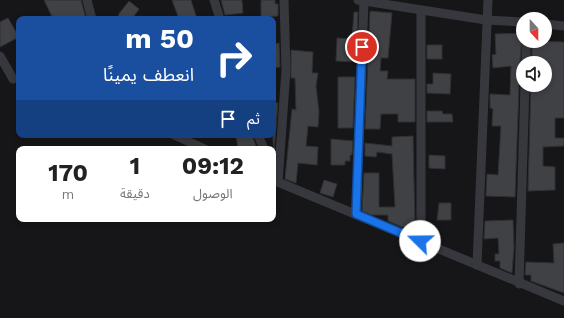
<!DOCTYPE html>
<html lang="ar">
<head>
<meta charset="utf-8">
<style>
	:root { --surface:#fff; --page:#f6f6f6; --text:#222; --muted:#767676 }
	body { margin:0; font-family:"Work Sans","Noto Sans Arabic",sans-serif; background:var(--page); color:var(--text); direction:rtl; height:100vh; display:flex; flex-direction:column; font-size:15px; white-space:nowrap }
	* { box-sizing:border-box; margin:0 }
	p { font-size:13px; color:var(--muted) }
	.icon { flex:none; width:22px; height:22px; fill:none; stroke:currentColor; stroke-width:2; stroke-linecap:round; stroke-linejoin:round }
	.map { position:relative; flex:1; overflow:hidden; direction:ltr }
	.details { position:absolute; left:16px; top:146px; width:260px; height:76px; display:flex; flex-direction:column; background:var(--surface); border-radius:8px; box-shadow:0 2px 6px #0003; direction:rtl }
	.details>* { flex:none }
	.hud { position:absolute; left:16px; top:16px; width:260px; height:122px; border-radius:8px; box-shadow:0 2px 6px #0003; direction:rtl; background:#1a4fa0; color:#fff; overflow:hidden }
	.needle { width:26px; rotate:159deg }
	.buttons { position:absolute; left:516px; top:12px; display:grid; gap:8px }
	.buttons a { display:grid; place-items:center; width:36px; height:36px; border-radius:50%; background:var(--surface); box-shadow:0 2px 6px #0003; font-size:20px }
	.pin { position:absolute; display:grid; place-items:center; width:34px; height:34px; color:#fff; margin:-17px; border:2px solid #fff; border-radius:50%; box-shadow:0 1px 4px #0007 }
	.me { position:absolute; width:44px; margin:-22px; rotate:292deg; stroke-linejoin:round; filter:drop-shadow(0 0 3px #0008) }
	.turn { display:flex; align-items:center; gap:14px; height:84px; padding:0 16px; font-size:18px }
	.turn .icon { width:52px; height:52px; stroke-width:2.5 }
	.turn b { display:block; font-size:28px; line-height:34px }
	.then { display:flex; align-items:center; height:38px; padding:0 16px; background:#0003; gap:8px; font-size:15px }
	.eta { display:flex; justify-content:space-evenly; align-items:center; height:68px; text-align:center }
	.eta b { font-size:24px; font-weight:700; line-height:28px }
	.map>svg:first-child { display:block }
</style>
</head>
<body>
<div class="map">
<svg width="564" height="318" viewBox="0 0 564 318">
	<rect width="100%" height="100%" fill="#161618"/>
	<g fill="#404145" stroke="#303034">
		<polygon points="44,0 81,0 86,19 53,19"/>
		<polygon points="172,0 191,0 197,19 179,19"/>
		<polygon points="221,0 242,0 243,13 225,15"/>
		<polygon points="261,0 275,0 275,4 278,4 278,16 261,17"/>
		<polygon points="129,1 139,9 132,19 123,19 118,15"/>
		<polygon points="370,11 392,13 388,58 381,58 380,71 388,71 387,79 415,79 415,122 398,122 398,114 381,114 380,129 365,129"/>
		<polygon points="354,12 358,12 356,62 336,61 337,38 352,39"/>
		<polygon points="8,18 19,37 0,47 0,22"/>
		<polygon points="522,33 520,63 523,68 522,80 519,85 515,197 486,196 487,174 498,175 501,126 492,126 493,109 490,108 490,94 510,95 511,66 493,68 492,55 496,54 495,34"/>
		<polygon points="532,41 564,42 564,118 555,118 555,138 564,138 564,146 543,147 543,166 555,167 555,190 528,191 531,85 545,85 545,60 532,60"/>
		<polygon points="279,43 280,67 273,68 273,44"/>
		<rect x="427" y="45" width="15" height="14"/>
		<polygon points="291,50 313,52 312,73 318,73 316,86 319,112 318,127 308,126 306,146 318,147 317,165 298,163 296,183 285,179 292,109 296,110 295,78 291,78"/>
		<polygon points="433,73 451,74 450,94 427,93 427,84 433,84"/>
		<polygon points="338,77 355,77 353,128 338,128"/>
		<polygon points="273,103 278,103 274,151 273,141"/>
		<polygon points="427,111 442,111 443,114 452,114 453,122 427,122"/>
		<polygon points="236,135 252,135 256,146 238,149"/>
		<polygon points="413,136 415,226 402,227 388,221 388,215 372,215 362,211 364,173 379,173 379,207 395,207 392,154 377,152 376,157 365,156 365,143 392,146 392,137"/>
		<polygon points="331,139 353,141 352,155 350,155 350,161 345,161 345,165 331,165"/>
		<polygon points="429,155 445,156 445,169 429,168"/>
		<polygon points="324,180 337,184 333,197 320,193"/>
		<polygon points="439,203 451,203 451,220 437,220"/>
		<polygon points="513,220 514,247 512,273 500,268 500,261 495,261 495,254 499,254 498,238 484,239 485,221"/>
		<polygon points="564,243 564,293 531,281 531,275 525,275 526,262 554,263 553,244"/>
	</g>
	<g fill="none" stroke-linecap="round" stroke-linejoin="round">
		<g stroke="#37383d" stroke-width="9">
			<polyline points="87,0 92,19"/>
			<polyline points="214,0 220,19"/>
			<polyline points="358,0 486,20 523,22"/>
			<polyline points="421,10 421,241"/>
			<polyline points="545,24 564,26"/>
			<polyline points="0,56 13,79"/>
			<polyline points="526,63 526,41"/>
			<polyline points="174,135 205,149"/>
			<polyline points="258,135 264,149"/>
			<polyline points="273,180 564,301"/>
			<polyline points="278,182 286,70 284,0"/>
			<polyline points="356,215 364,1"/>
			<polyline points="477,265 488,0"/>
			<polyline points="519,284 525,85"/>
		</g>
	</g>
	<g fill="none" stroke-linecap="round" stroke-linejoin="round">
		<g stroke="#114b97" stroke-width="10">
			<polyline id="route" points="362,47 356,214 420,241"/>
		</g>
		<use href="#route" stroke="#1a73e8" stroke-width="7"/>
	</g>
</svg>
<div class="buttons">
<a><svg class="needle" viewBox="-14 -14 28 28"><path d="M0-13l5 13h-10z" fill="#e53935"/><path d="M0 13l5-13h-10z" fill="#767676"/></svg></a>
<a><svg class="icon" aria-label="sound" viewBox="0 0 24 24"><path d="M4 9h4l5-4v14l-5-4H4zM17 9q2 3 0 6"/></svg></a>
</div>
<div class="pin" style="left:362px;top:47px;background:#d93025"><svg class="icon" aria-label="arrive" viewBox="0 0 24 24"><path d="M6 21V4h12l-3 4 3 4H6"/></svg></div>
<svg class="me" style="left:420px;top:241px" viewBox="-20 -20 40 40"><circle r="19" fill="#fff"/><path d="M0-13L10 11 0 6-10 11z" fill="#1a73e8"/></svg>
<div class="hud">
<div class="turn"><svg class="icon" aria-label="right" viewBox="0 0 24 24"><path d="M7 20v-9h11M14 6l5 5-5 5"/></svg><div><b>50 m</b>انعطف يمينًا</div></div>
<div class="then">ثم<svg class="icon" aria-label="arrive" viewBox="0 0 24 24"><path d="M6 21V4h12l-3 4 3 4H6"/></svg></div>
</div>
<section class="details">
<div class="eta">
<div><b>09:12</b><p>الوصول</p></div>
<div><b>1</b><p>دقيقة</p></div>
<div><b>170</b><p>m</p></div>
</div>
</section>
</div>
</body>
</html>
